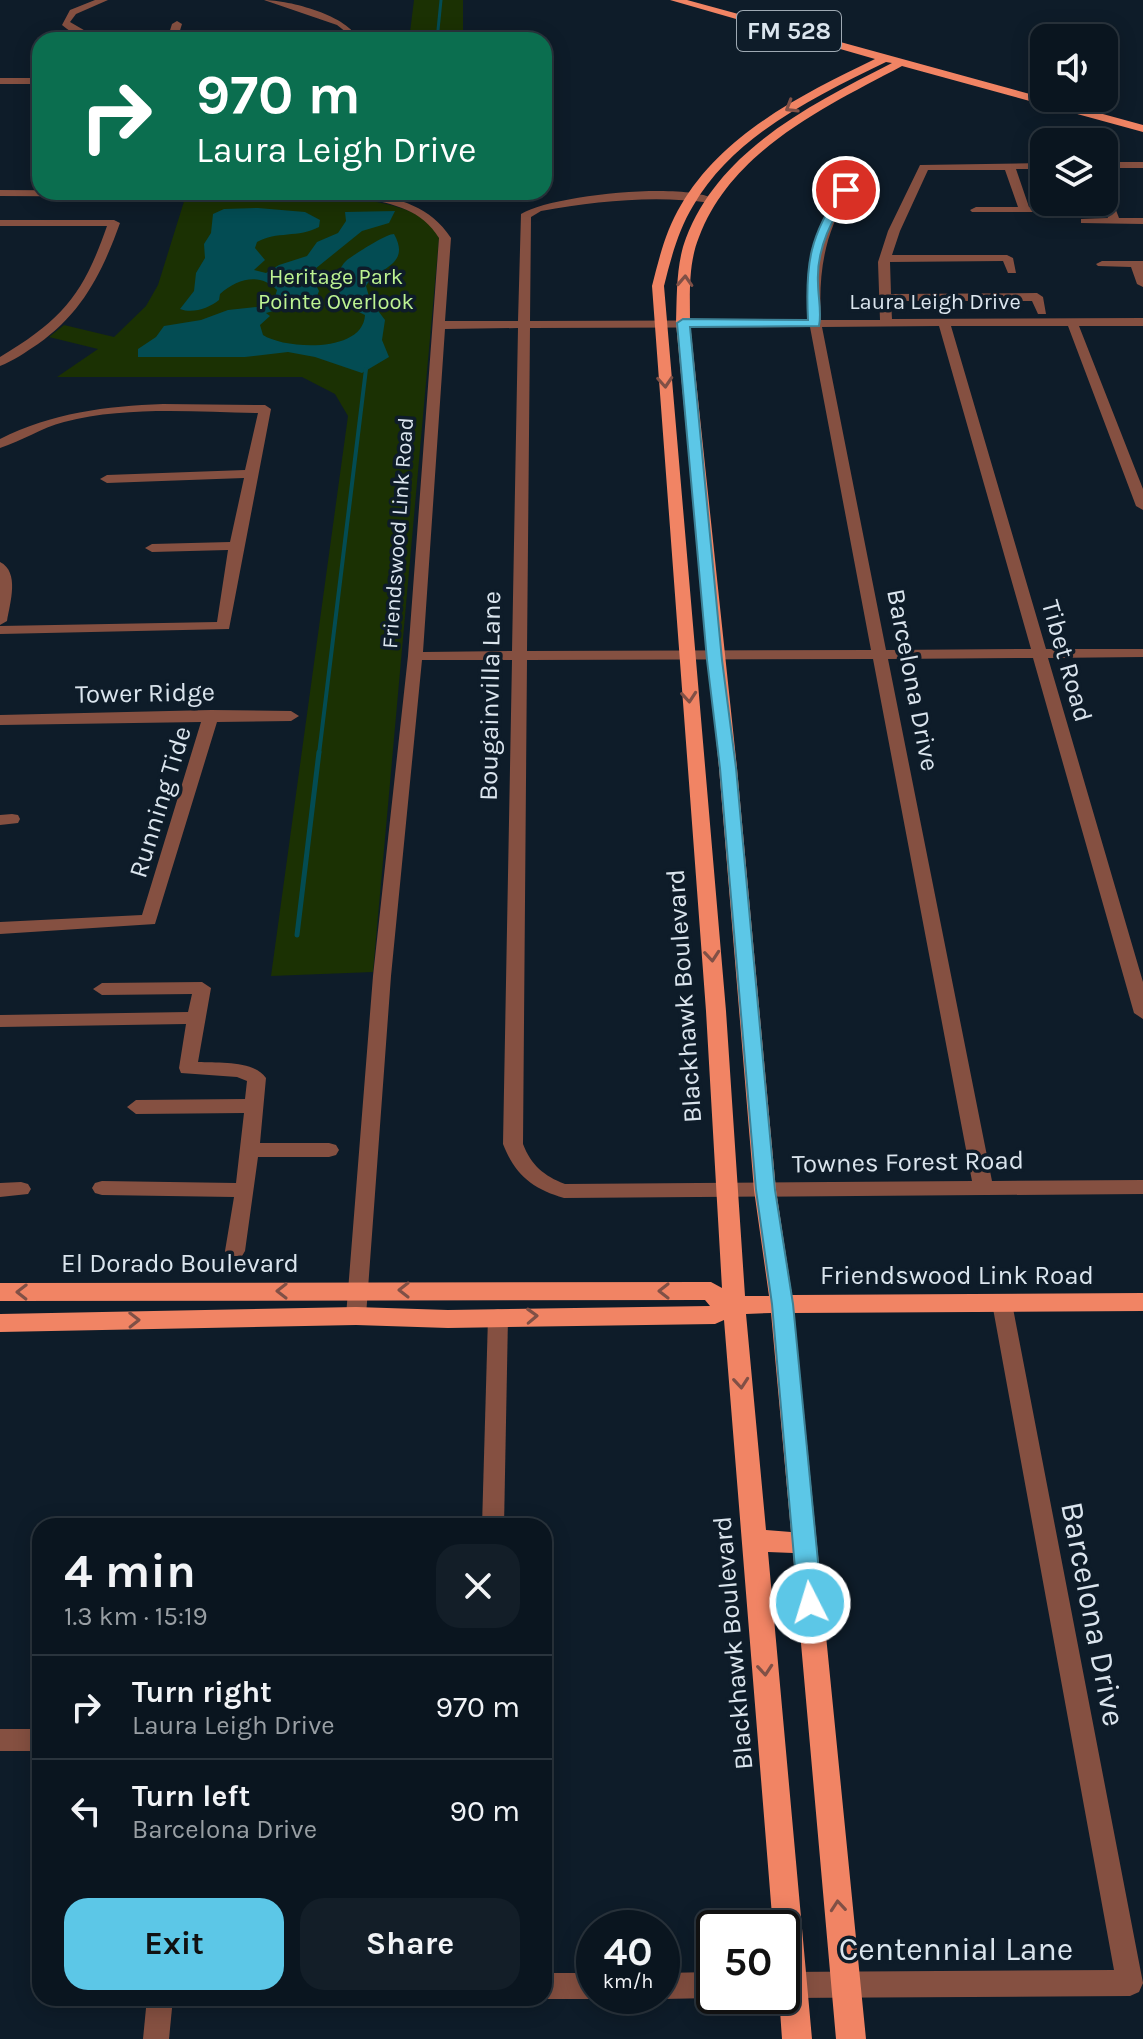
<!DOCTYPE html>
<html lang="en">
<head>
<meta charset="utf-8">
<style>
	:root { --surface:#0a151f; --page:#131e28; --text:#f1f3f6; --muted:#999fa4; --line:#2a343d; --accent:#5cc7e7 }
	body { margin:0; font-family:Karla,sans-serif; background:var(--page); color:var(--text); height:100vh; display:flex; flex-direction:column; font-size:30px; white-space:nowrap }
	* { box-sizing:border-box; margin:0 }
	p { font-size:26px; color:var(--muted) }
	.icon { flex:none; width:44px; height:44px; fill:none; stroke:currentColor; stroke-width:2; stroke-linecap:round; stroke-linejoin:round }
	.map { position:relative; flex:1; overflow:hidden }
	.panel { position:absolute; left:32px; top:1518px; width:520px; height:488px; display:flex; flex-direction:column; background:var(--surface); border-radius:24px; box-shadow:0 4px 20px #0003,0 0 0 2px var(--line) }
	.panel>* { flex:none }
	.top-card { position:absolute; left:32px; top:32px; width:520px; height:168px; border-radius:24px; box-shadow:0 4px 20px #0003,0 0 0 2px var(--line); background:#0b6e4f; color:#fff; overflow:hidden }
	.controls { position:absolute; left:1030px; top:24px; display:grid; gap:16px }
	.controls a { display:grid; place-items:center; width:88px; height:88px; border-radius:16px; background:var(--surface); box-shadow:0 4px 20px #0003,0 0 0 2px var(--line); font-size:40px }
	.speed { position:absolute; left:576px; top:1910px; display:flex; gap:16px; font-size:40px; font-weight:700; text-align:center }
	.speed>* { display:grid; place-content:center; width:104px; height:104px; border-radius:50%; background:var(--surface); box-shadow:0 4px 20px #0003,0 0 0 2px var(--line); line-height:1 }
	.speed small { font-size:20px; font-weight:400 }
	.speed .limit { border:4px solid #111; border-radius:12px; background:#fff; color:#111 }
	.pin { position:absolute; display:grid; place-items:center; width:68px; height:68px; color:#fff; margin:-34px; border:4px solid #fff; border-radius:50%; box-shadow:0 2px 8px #0007 }
	.me { position:absolute; width:88px; margin:-44px; rotate:355deg; stroke-linejoin:round; filter:drop-shadow(0 0 6px #0008) }
	.turn { display:flex; align-items:center; gap:28px; height:168px; padding:0 32px; font-size:36px }
	.turn .icon { width:104px; height:104px; stroke-width:2.5 }
	.turn b { display:block; font-size:56px; line-height:68px }
	.round { display:grid; place-items:center; flex:none; width:84px; height:84px; border-radius:24px; background:var(--page) }
	.summary { display:flex; align-items:center; justify-content:space-between; height:136px; padding:0 32px }
	h1 { font-size:48px; font-weight:700; line-height:60px }
	.action { display:flex; gap:16px; margin-top:auto; padding:16px 32px }
	.action a { flex:1; height:92px; border-radius:24px; background:var(--accent); color:#111; font-size:32px; font-weight:700; line-height:92px; text-align:center }
	.action a+a { background:var(--page); color:var(--text) }
	ul { padding:0; list-style:none }
	li { display:flex; align-items:center; gap:24px; height:104px; padding:0 32px; border-top:2px solid var(--line) }
	li div { flex:1 }
	li b { display:block; font-size:30px }
	li em { font-style:normal }
	.map>svg:first-child { display:block }
</style>
</head>
<body>
<div class="map">
<svg width="1143" height="2039" viewBox="0 0 1143 2039">
	<rect width="100%" height="100%" fill="#0e1c29"/>
	<g fill="#1b3103">
		<polygon points="414,0 463,0 463,40 409,40"/>
		<path d="M186,195C235,196 425,182 439,238L373,972L271,976L348,416L335,394L302,377H57L98,349L49,337L64,325L114,337L146,306L158,285Z"/>
	</g>
	<path fill="#034c53" d="M258,208L305,212L320,220L319,227C299,238 276,231 257,242L255,248L265,260L254,270L266,273L279,265L307,256L317,242L338,233L346,221L345,212L395,211L389,223L362,231L315,269L314,281L319,291L316,299L266,313L270,316L260,325L263,335C284,349 363,354 365,315L342,304L335,275C341,270 341,265 347,260C355,254 386,234 394,234C412,266 377,267 366,286L370,300L385,320L382,340L389,357L362,373L315,357L288,352L245,357H138V349L156,337L164,326L201,320L228,310L257,307L275,297L277,290C260,272 237,279 220,294L219,300C209,308 193,314 180,309L194,291L196,273L205,258L204,244L211,233L213,214L224,209Z"/>
	<g fill="none" stroke-linecap="round" stroke-linejoin="round">
		<polyline stroke="#034c53" stroke-width="3" points="437,40 441,0"/>
		<polyline stroke="#034c53" stroke-width="4" points="319,754 366,369"/>
		<polyline stroke="#034c53" stroke-width="5" points="297,935 319,752"/>
		<g fill="#855041" fill-rule="evenodd">
			<path d="M95,0H108L76,14L70,22L101,40C84,40 74,35 62,25L70,10Z"/>
			<path d="M264,0C289,0 350,16 358,40H348L346,32L337,25Z"/>
			<polygon points="177,21 182,24 177,40 167,40 172,24"/>
			<rect x="0" y="78" width="40" height="6"/>
			<rect x="1104" y="162" width="39" height="6"/>
			<path d="M1044,163V169H1016L1029,207H1055L1059,208V212H972L970,210L976,207H1018L1005,170H928L900,231L892,255H1007L1013,258L1016,273H1008L1003,261L890,262L891,294L1037,293L1043,297L1046,314H1038L1032,301H891L892,319L1143,318V326H1079L1143,489V510L1136,506L1068,326H951L1046,649H1143V657L1048,658L1143,982V1019L1134,1013L1033,658L888,659L992,1181L1143,1180V1194L564,1198C533,1189 515,1175 503,1144L512,660H422L391,976L366,1316L363,1322L356,1324L349,1322L346,1316L373,976L408,656L439,238C422,210 394,204 363,198L0,196V190L364,192C400,199 430,206 451,238L445,321H518L521,214C551,195 687,181 716,200L711,203C654,195 598,201 541,211L531,217L530,321L809,320C806,269 814,230 842,188L846,187L851,190C825,232 818,270 821,320H880L878,262L888,231L920,165ZM939,326L1031,649L886,650L822,327ZM810,327L871,650L527,651L530,328ZM518,328L512,651L423,652L445,329ZM873,659L972,1181L565,1184C544,1176 531,1165 523,1144L527,660Z"/>
			<polygon points="1104,189 1109,192 1119,218 1143,218 1143,224 1081,223 1081,219 1108,218 1102,202"/>
			<path d="M0,220H114L120,223C102,273 82,313 38,344C26,352 13,361 0,366V357C63,319 83,295 107,226H0Z"/>
			<polygon points="1102,261 1143,261 1143,287 1137,284 1131,267 1098,266 1096,264"/>
			<path d="M163,404L265,405L271,409L229,629L0,634V626L217,622L228,550L152,552L145,548L152,544L230,542L244,478L107,483L100,479L107,475L245,470L258,413C194,412 126,406 64,422C41,428 22,441 0,448V439C52,413 106,406 163,404Z"/>
			<path d="M0,562C20,572 10,603 7,621L0,625Z"/>
			<polygon points="211,710 291,711 299,716 291,721 217,722 155,924 0,934 0,922 142,915 201,722 0,725 0,715"/>
			<polygon points="12,814 18,815 20,819 18,823 0,825 0,815"/>
			<path d="M202,982L211,988L198,1062C219,1063 253,1060 266,1078L260,1143H329L336,1145L339,1150L336,1155L329,1157H258L245,1251L242,1256H228L225,1251L234,1197L102,1195L95,1193L92,1188L95,1183L102,1181L236,1183L244,1113L136,1114L127,1107L136,1100L245,1099L247,1081L237,1077L181,1073L179,1068L186,1024L0,1027V1015L188,1012L192,994L102,995L93,989L102,983Z"/>
			<polygon points="21,1182 28,1184 31,1189 28,1194 0,1197 0,1183"/>
			<polygon points="1002,1295 1009,1297 1012,1303 1143,1983 1139,1992 1130,1996 782,1998 777,1996 782,1996 782,1972 1114,1970 992,1303 995,1297"/>
			<polygon points="498,1309 505,1311 508,1317 504,1526 482,1526 488,1317 491,1311"/>
			<rect x="0" y="1729" width="40" height="22"/>
			<polygon points="714,1972 714,1996 719,1996 714,1998 662,1999 654,1996 662,1996 662,1973"/>
			<polygon points="544,1973 594,1973 594,1996 602,1996 594,1999 544,1999 541,1998 544,1998"/>
			<polygon points="147,1998 173,1998 169,2039 143,2039"/>
		</g>
		<path fill="#f18464" fill-rule="evenodd" d="M670,0H687L1143,125V132L902,66C825,107 732,150 699,237C688,264 690,295 690,323L737,768L776,1190L792,1295L1143,1293V1311L794,1313L866,2039H836L793,1553L768,1552L812,2039H782L779,1996H782V1928H773L724,1320L715,1324L448,1328L356,1325L0,1332V1314L356,1307L448,1310L710,1306L705,1300L0,1301V1283L711,1282L722,1288L706,1011L652,286C659,258 666,230 681,205C723,133 803,94 875,59ZM886,62L892,63C812,104 720,149 686,238C676,264 677,295 676,323L719,768L754,1190L769,1296H745L726,1011L664,286C671,258 678,231 693,206C734,135 816,96 886,62ZM771,1313L791,1532L766,1530L746,1314Z"/>
	</g>
	<defs><path id="oneway-chevron" d="M-2-3.5L2.5 0L-2 3.5" fill="none" stroke-width="1.6" stroke-linecap="round" stroke-linejoin="round" transform="scale(2)"/></defs>
	<g stroke="#805046">
		<use href="#oneway-chevron" transform="translate(791 107) rotate(149)"/>
		<use href="#oneway-chevron" transform="translate(685 281) rotate(-87)"/>
		<use href="#oneway-chevron" transform="translate(665 382) rotate(86)"/>
		<use href="#oneway-chevron" transform="translate(689 697) rotate(85)"/>
		<use href="#oneway-chevron" transform="translate(712 956) rotate(85)"/>
		<use href="#oneway-chevron" transform="translate(404 1290) rotate(-180)"/>
		<use href="#oneway-chevron" transform="translate(282 1291) rotate(180)"/>
		<use href="#oneway-chevron" transform="translate(664 1291) rotate(-180)"/>
		<use href="#oneway-chevron" transform="translate(22 1292) rotate(-179)"/>
		<use href="#oneway-chevron" transform="translate(532 1316) rotate(-2)"/>
		<use href="#oneway-chevron" transform="translate(134 1320) rotate(-1)"/>
		<use href="#oneway-chevron" transform="translate(741 1383) rotate(85)"/>
		<use href="#oneway-chevron" transform="translate(765 1670) rotate(85)"/>
		<use href="#oneway-chevron" transform="translate(838 1906) rotate(-95)"/>
	</g>
	<path fill="#5cc7e7" stroke="#3c8196" stroke-width="2" d="M842,188L851,190C833,218 816,247 818,283C818,297 822,313 819,326L690,327L722,660L736,768L775,1190L793,1304L822,1603L818,1610L810,1613L802,1610L798,1603L772,1304L756,1190L720,768L707,660L677,323L683,319L808,320C805,263 810,235 842,188Z"/>
	<g text-anchor="middle" dominant-baseline="central" stroke-width="7" stroke-linejoin="round" paint-order="stroke">
		<g font-size="22" fill="#bdf392" stroke="#0e1c29">
			<text x="336" y="277">Heritage Park<tspan x="336" dy="25">Pointe Overlook</tspan></text>
		</g>
		<g font-size="22" fill="#dbe5ee" stroke="#0e1c29">
			<text x="935" y="302">Laura Leigh Drive</text>
			<text transform="translate(398 533) rotate(-86)">Friendswood Link Road</text>
		</g>
		<rect fill="#0e1c29" stroke="#9ea9b3" stroke-width="2" x="737" y="11" width="104" height="40" rx="6"/>
		<g font-size="24" font-weight="bold" fill="#dbe5ee">
			<text x="789" y="31">FM 528</text>
		</g>
		<g font-size="26" fill="#dbe5ee" stroke="#0e1c29">
			<text transform="translate(1067 661) rotate(74)">Tibet Road</text>
			<text transform="translate(913 680) rotate(79)">Barcelona Drive</text>
			<text transform="translate(145 693) rotate(-1)">Tower Ridge</text>
			<text transform="translate(490 696) rotate(-89)">Bougainvilla Lane</text>
			<text transform="translate(160 802) rotate(-73)">Running Tide</text>
			<text transform="translate(684 996) rotate(-94)">Blackhawk Boulevard</text>
			<text transform="translate(908 1162) rotate(-1)">Townes Forest Road</text>
			<text x="180" y="1263">El Dorado Boulevard</text>
			<text x="957" y="1275">Friendswood Link Road</text>
			<text transform="translate(733 1643) rotate(-95)">Blackhawk Boulevard</text>
		</g>
		<g font-size="32" fill="#dbe5ee" stroke="#0e1c29">
			<text transform="translate(1093 1614) rotate(79)">Barcelona Drive</text>
			<text x="956" y="1949">Centennial Lane</text>
		</g>
	</g>
</svg>
<div class="controls">
<a><svg class="icon" aria-label="sound" viewBox="0 0 24 24"><path d="M4 9h4l5-4v14l-5-4H4zM17 9q2 3 0 6"/></svg></a>
<a><svg class="icon" aria-label="layers" viewBox="0 0 24 24"><path d="M12 4l9 5-9 5-9-5zM3 14l9 5 9-5"/></svg></a>
</div>
<div class="speed"><div>40<small>km/h</small></div><div class="limit">50</div></div>
<div class="pin" style="left:846px;top:190px;background:#d93025"><svg class="icon" aria-label="arrive" viewBox="0 0 24 24"><path d="M6 21V4h12l-3 4 3 4H6"/></svg></div>
<svg class="me" style="left:810px;top:1603px" viewBox="-20 -20 40 40"><circle r="17" fill="#5cc7e7" stroke="#fff" stroke-width="3"/><path d="M0-11L8 9 0 5-8 9z" fill="#fff"/></svg>
<div class="top-card">
<div class="turn"><svg class="icon" aria-label="right" viewBox="0 0 24 24"><path d="M7 20v-9h11M14 6l5 5-5 5"/></svg><div><b>970 m</b>Laura Leigh Drive</div></div>
</div>
<section class="panel">
<div class="summary"><div><h1>4 min</h1><p>1.3 km · 15:19</p></div><a class="round"><svg class="icon" aria-label="close" viewBox="0 0 24 24"><path d="M6 6l12 12M18 6L6 18"/></svg></a></div>
<ul>
<li><svg class="icon" aria-label="right" viewBox="0 0 24 24"><path d="M7 20v-9h11M14 6l5 5-5 5"/></svg><div><b>Turn right</b><p>Laura Leigh Drive</p></div><em>970 m</em></li>
<li><svg class="icon" aria-label="left" viewBox="0 0 24 24"><path d="M17 20v-9H6M10 6l-5 5 5 5"/></svg><div><b>Turn left</b><p>Barcelona Drive</p></div><em>90 m</em></li>
</ul>
<div class="action"><a>Exit</a><a>Share</a></div>
</section>
</div>
</body>
</html>
